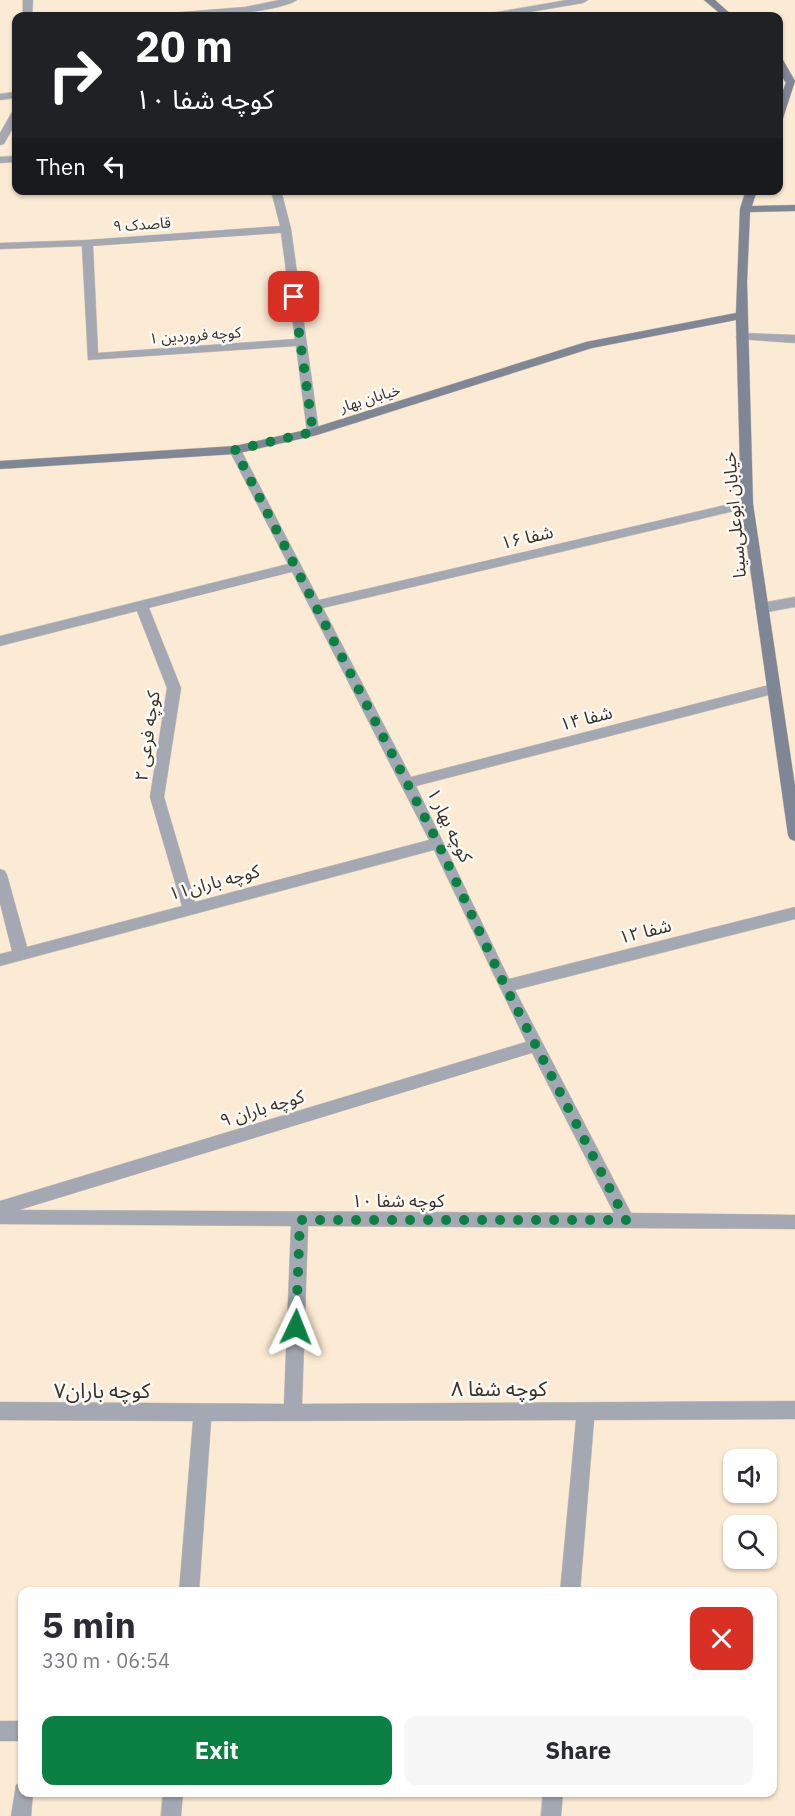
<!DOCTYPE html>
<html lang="en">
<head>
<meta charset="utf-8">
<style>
	:root { --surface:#fff; --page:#f7f7f7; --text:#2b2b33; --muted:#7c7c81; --accent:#0b8043 }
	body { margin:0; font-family:"IBM Plex Sans","Noto Sans Arabic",sans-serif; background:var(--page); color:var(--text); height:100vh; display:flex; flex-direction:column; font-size:22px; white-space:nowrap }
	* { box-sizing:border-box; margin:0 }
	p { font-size:20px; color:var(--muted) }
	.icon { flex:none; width:33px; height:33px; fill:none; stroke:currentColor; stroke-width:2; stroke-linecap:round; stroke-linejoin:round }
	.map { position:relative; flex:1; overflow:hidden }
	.sheet { position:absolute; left:18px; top:1587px; width:759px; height:210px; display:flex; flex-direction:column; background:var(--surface); border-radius:12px; box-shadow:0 2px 4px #0004 }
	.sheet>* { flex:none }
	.top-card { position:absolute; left:12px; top:12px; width:771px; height:183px; border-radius:12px; box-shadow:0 2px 4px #0004; background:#202124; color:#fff; overflow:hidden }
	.tools { position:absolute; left:723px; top:1449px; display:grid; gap:12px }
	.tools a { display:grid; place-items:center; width:54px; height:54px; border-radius:12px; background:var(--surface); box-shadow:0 2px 4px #0004; font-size:30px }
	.pin { position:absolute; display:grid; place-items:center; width:51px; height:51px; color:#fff; margin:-26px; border-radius:12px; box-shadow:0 3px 9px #0006 }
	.me { position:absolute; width:66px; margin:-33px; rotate:2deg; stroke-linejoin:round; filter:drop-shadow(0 0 4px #0008) }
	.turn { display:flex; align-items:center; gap:21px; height:126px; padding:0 24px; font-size:27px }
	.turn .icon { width:78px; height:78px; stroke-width:2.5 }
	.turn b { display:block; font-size:42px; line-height:51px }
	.then { display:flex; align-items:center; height:57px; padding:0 24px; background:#0003; gap:12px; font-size:22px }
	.round { display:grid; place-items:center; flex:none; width:63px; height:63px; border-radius:12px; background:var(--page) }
	.overview { display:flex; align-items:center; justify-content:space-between; height:102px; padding:0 24px }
	h1 { font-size:36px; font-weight:800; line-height:45px }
	.primary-button { display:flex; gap:12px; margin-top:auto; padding:12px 24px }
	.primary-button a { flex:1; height:69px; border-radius:12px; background:var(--accent); color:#fff; font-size:24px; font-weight:800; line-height:69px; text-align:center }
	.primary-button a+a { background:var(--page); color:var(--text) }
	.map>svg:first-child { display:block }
</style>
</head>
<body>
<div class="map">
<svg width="795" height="1816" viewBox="0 0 795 1816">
	<rect width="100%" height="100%" fill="#fcebd4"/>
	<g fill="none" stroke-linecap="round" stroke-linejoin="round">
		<g stroke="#d5c6b2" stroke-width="1">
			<g id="street">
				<polygon points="23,0 33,0 32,16 23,16"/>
				<path d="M279,0H297C278,13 190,19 165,16L170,13L245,7Z"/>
				<polygon points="567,0 588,0 583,3 506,16 487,16 492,13"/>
				<polygon points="16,92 16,98 0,100 0,94"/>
				<polygon points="16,111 16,122 4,144 0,145 0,133 12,112"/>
				<polygon points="16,156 16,162 0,163 0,157"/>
				<path d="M271,190H281L291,229L319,432L313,436L307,432L296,346L88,360L82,246L0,249V243L87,240L280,226ZM281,233L295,339L98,353L93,246Z"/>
				<polygon points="742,333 795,335 795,343 738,339 736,337"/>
				<path d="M235,446L241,450L319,600L747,500L753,504L747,508L323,608L411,777L773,684L780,689L773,694L416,786L509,979L795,907V919L515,990L631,1213L795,1215V1229L308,1226L302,1404L795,1401V1419L594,1420L580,1592H560L576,1420L211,1421L199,1592H179L193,1421L0,1420V1402L284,1404L291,1226L0,1224V1201L526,1042L434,850L0,966V954L12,951L0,903V869L5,871L7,875L27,947L182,906L150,797L167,688L137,611L0,646V636L288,564L229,450ZM292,572L429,840L195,902L164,797L181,688L149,608ZM532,1053L614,1213L19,1210Z"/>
				<polygon points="795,597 795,607 762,613 755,608 762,603"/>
				<rect x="0" y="1721" width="22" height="20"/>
				<polygon points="22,1782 22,1792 33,1792 31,1816 11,1816 16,1785"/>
				<polygon points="163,1792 183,1792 181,1816 161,1816"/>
				<polygon points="543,1792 563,1792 561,1816 541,1816"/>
			</g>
		</g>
		<g stroke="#d5c6b2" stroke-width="1">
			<g id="secondary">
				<polygon points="704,0 715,0 733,16 723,16"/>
				<polygon points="778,57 783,60 795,81 783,118 778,121 778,103 786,83 778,70"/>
				<polygon points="746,190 757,190 752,206 795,205 795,211 750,212 747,282 753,504 795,786 795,841 790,839 788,835 741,504 736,320 592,348 317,435 235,454 0,469 0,461 235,446 310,429 586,342 736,313 740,209"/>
			</g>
		</g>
		<use href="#street" fill="#a3a8b2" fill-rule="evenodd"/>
		<use href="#secondary" fill="#7f8695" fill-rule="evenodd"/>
	</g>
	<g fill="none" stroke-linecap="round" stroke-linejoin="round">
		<polyline stroke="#0b8043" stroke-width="10" stroke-dasharray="0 18" points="294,297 313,432 235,450 438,843 505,986 626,1220 300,1220 296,1327"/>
	</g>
	<g text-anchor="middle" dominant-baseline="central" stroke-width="5" stroke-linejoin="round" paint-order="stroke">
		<g font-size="15" fill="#393229" stroke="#fefaf6">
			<text transform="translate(142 224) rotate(-4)">قاصدک ۹</text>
			<text transform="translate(195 335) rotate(-4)">کوچه فروردین ۱</text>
			<text transform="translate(370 398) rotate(-17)">خیابان بهار</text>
		</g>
		<g font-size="18" fill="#393229" stroke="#fefaf6">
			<text transform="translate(734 515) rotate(-95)">خیابان ابوعلی‌سینا</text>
			<text transform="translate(527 537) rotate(-13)">شفا ۱۶</text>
			<text transform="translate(586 718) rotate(-14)">شفا ۱۴</text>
			<text transform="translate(147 736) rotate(-82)">کوچه فرعی ۲</text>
			<text transform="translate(450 825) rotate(64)">کوچه بهار ۱</text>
			<text transform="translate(214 882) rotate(-15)">کوچه باران۱۱</text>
			<text transform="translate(645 931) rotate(-14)">شفا ۱۲</text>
			<text transform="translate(262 1108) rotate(-17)">کوچه باران ۹</text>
			<text x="398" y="1200">کوچه شفا ۱۰</text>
		</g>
		<g font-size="21" fill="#393229" stroke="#fefaf6">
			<text x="499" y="1388">کوچه شفا ۸</text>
			<text x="102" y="1390">کوچه باران۷</text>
		</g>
	</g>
</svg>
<div class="tools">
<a><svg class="icon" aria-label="sound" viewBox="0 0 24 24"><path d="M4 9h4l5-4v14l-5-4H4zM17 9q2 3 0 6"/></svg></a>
<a><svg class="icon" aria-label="search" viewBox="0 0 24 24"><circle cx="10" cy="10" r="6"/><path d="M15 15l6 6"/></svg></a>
</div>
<div class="pin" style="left:294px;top:297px;background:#d93025"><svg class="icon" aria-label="arrive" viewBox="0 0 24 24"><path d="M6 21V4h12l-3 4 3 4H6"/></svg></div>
<svg class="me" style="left:296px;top:1327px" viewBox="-20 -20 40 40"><path d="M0-17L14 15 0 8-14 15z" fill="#0b8043" stroke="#fff" stroke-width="4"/></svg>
<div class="top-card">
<div class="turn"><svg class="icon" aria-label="right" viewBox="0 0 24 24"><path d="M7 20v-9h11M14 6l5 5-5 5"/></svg><div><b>20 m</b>کوچه شفا ۱۰</div></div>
<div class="then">Then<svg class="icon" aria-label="left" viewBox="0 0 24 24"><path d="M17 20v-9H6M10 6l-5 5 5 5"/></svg></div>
</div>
<section class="sheet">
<div class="overview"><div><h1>5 min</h1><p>330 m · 06:54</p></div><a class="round" style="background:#d93025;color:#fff"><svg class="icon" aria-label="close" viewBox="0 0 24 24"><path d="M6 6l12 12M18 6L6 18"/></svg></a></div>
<div class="primary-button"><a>Exit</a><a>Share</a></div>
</section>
</div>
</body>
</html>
